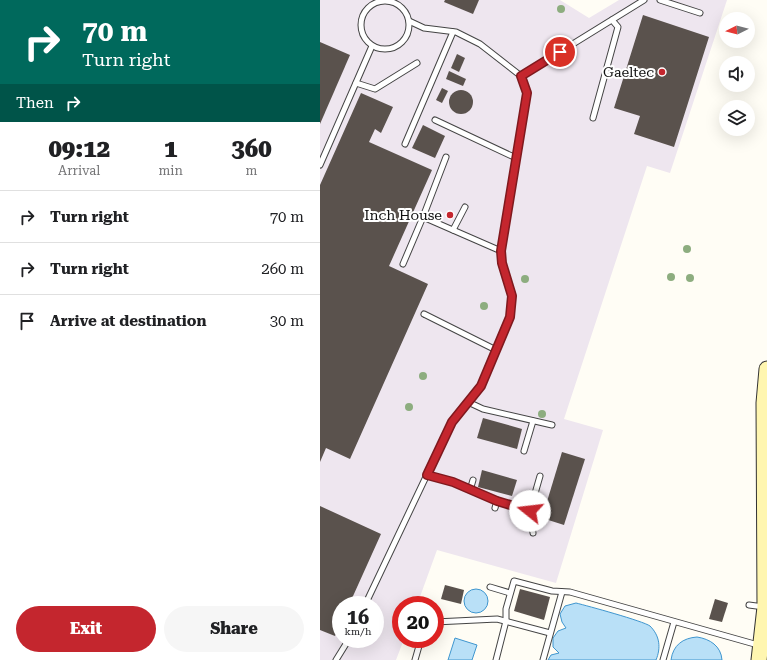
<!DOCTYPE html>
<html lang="en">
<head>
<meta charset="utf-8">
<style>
	:root { --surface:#fff; --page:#f6f6f6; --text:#202124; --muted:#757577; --line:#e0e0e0; --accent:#c4262e }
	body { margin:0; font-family:"Roboto Serif",serif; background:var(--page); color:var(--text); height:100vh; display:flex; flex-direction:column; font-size:15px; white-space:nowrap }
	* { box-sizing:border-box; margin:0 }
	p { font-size:13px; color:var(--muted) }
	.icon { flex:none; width:22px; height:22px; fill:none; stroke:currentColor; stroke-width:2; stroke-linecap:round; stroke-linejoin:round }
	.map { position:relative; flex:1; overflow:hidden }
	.drawer { display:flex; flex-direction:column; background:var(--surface); width:320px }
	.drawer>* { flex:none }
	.banner { background:#00695c; color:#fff; overflow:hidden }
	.needle { width:26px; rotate:264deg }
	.controls { position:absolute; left:399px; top:12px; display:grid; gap:8px }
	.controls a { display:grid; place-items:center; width:36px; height:36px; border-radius:50%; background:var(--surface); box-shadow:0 4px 16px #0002; font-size:20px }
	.speed { position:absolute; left:12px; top:596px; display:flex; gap:8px; font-size:20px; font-weight:700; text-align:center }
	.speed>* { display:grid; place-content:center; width:52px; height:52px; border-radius:50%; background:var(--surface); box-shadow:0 4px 16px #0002; line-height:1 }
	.speed small { font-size:10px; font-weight:400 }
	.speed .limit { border:6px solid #d22; background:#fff; color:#111 }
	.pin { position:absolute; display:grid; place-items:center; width:34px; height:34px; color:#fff; margin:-17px; border:2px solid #fff; border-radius:50%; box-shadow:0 1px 4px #0007 }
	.me { position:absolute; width:44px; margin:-22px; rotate:286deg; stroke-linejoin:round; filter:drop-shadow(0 0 3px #0008) }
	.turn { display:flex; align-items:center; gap:14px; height:84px; padding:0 16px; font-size:18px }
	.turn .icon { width:52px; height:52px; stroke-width:2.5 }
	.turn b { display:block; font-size:28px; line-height:34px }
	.then { display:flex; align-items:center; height:38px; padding:0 16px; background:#0003; gap:8px; font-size:15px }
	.eta { display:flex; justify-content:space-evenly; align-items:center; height:68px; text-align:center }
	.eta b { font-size:24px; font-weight:800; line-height:28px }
	.button { display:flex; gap:8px; margin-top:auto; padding:8px 16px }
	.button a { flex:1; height:46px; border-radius:24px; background:var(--accent); color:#fff; font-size:16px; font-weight:800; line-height:46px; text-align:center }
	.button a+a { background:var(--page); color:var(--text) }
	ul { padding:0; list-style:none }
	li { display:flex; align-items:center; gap:12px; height:52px; padding:0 16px; border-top:1px solid var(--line) }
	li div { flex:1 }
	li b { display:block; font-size:15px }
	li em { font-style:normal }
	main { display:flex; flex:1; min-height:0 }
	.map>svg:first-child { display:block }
</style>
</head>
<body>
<main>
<section class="drawer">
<div class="banner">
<div class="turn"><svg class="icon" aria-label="right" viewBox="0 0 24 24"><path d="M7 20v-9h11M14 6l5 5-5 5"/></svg><div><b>70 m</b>Turn right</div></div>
<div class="then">Then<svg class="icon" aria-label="right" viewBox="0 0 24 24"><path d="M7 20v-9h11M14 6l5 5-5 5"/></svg></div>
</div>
<div class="eta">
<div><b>09:12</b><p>Arrival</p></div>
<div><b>1</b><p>min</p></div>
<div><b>360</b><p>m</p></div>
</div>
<ul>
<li><svg class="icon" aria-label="right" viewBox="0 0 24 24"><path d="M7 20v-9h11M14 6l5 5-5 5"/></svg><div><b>Turn right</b></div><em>70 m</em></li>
<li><svg class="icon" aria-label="right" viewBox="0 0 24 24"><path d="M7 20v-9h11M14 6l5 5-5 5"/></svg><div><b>Turn right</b></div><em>260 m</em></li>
<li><svg class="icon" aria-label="arrive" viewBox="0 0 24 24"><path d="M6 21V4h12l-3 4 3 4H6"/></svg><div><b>Arrive at destination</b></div><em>30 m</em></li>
</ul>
<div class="button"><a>Exit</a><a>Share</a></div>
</section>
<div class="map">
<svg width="447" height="660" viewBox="0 0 447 660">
	<rect width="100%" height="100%" fill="#fffdf5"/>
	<path fill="#eee6ef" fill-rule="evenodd" d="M0,0H240L269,18L299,0H407L350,173L327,166L244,419L283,430L236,583L117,550L97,605H81V639H84L76,660H0ZM21,605H55V639H21Z"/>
	<g fill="#b9e0f7" stroke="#3f96cf">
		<circle cx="156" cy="601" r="12"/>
		<path d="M256,603C268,606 323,621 330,626C340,636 341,648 336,660H228L231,655L239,653L233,647V638L238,631L246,628L242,622L240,614L245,606Z"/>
		<path d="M377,637C390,639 401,646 402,660H351C353,645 363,638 377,637Z"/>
		<polygon points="135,638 157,645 152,660 128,660"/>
	</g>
	<g fill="#5a524d">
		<polygon points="125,0 159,0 153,14 124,2"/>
		<polygon points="323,15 389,37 354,147 314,134 320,116 294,108"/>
		<polygon points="0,42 30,55 0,124"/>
		<polygon points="137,54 145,58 139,72 131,68"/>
		<polygon points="129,71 146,79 143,86 126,79"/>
		<polygon points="122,88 128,91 122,103 116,100"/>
		<circle cx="141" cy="102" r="12"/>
		<polygon points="41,93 73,107 61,133 55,129 49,142 112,170 69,266 108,284 30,459 6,448 0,462 0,185"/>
		<polygon points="103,125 125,136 115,158 92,148"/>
		<polygon points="163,418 202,429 197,449 157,438"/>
		<polygon points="242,452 265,459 244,525 222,518"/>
		<polygon points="162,470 197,480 192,496 158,487"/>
		<polygon points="0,506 61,534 29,605 21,605 21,624 15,636 0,630"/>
		<polygon points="125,585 144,590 141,604 121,599"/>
		<polygon points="200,589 230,597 224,620 194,611"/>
		<polygon points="395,599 408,603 402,622 389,619"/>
	</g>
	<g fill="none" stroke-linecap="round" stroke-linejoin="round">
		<g stroke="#444" stroke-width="7">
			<g id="lane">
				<polyline points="340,0 380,13"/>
				<circle cx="65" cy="25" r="24"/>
				<polyline points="201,76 324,0"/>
				<polyline points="36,83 55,89 97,63"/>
				<polyline points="273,118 298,27 292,20"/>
				<polyline points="115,120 196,158"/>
				<polyline points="85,144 133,32"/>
				<polyline points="0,165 52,46"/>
				<polyline points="103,217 126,157"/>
				<polyline points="133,230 145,207"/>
				<polyline points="83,264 103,217 181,251"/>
				<polyline points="104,314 176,350"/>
				<polyline points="148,402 163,409 232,425"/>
				<polyline points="204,451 213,421"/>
				<polyline points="107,475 133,482 177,501 210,511 220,476"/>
				<polyline points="150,490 153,480"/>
				<polyline points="175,508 177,501"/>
				<polyline points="210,511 213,533"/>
				<polyline points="170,587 190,593"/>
				<polyline points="45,605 132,422 161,386 190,317 192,296 182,263 181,251 207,93 201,76 160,44 136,32 104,28 89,21"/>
				<polyline points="429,605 444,607"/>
				<polyline points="115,622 177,619 230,633"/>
				<polyline points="16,660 29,639"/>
				<polyline points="95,660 101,639"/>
				<polyline points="176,660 186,621 186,609 194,581 232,591 250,592 438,645"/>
				<polyline points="223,660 242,592"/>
				<polyline points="343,660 354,622"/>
			</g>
		</g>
		<g stroke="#333" stroke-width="17">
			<polyline id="secondary" points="439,660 445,607 444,403 447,369"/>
		</g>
		<use href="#lane" stroke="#fff" stroke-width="5"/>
		<use href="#secondary" stroke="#fff6b0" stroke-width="15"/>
	</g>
	<g fill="#8dad7f">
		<circle cx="241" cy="9" r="4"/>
		<circle cx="367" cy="249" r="4"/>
		<circle cx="351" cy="277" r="4"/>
		<circle cx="370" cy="278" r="4"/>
		<circle cx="205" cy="279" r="4"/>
		<circle cx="164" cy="306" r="4"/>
		<circle cx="103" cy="376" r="4"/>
		<circle cx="89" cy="407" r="4"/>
		<circle cx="222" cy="414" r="4"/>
	</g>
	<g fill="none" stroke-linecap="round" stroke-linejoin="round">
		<g stroke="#7f191e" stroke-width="10">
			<polyline id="route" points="210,511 177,501 133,482 107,475 132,422 161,386 190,317 192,296 182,263 181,251 207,93 201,76 240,52"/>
		</g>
		<use href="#route" stroke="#c4262e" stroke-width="7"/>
	</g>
	<g fill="#c4262e" stroke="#fff" stroke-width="1.5">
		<circle cx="342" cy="72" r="4"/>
		<circle cx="130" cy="215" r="4"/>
	</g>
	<g text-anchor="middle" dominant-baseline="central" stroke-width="4" stroke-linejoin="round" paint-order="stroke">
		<g font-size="14" fill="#111" stroke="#fff" text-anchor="end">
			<text x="334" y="72">Gaeltec</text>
			<text x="122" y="215">Inch House</text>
		</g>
	</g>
</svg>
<div class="controls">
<a><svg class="needle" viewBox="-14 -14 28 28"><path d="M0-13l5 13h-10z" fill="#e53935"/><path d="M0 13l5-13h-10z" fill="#757577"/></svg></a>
<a><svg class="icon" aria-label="sound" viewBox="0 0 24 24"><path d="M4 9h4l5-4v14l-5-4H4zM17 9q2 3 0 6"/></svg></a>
<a><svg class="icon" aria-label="layers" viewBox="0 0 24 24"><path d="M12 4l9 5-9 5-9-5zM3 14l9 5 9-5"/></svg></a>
</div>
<div class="speed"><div>16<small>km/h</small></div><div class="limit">20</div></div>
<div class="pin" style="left:240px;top:52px;background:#d93025"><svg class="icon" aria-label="arrive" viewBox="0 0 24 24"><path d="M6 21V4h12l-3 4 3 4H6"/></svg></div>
<svg class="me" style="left:210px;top:511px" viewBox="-20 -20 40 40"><circle r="19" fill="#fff"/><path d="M0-13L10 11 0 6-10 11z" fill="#c4262e"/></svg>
</div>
</main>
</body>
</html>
